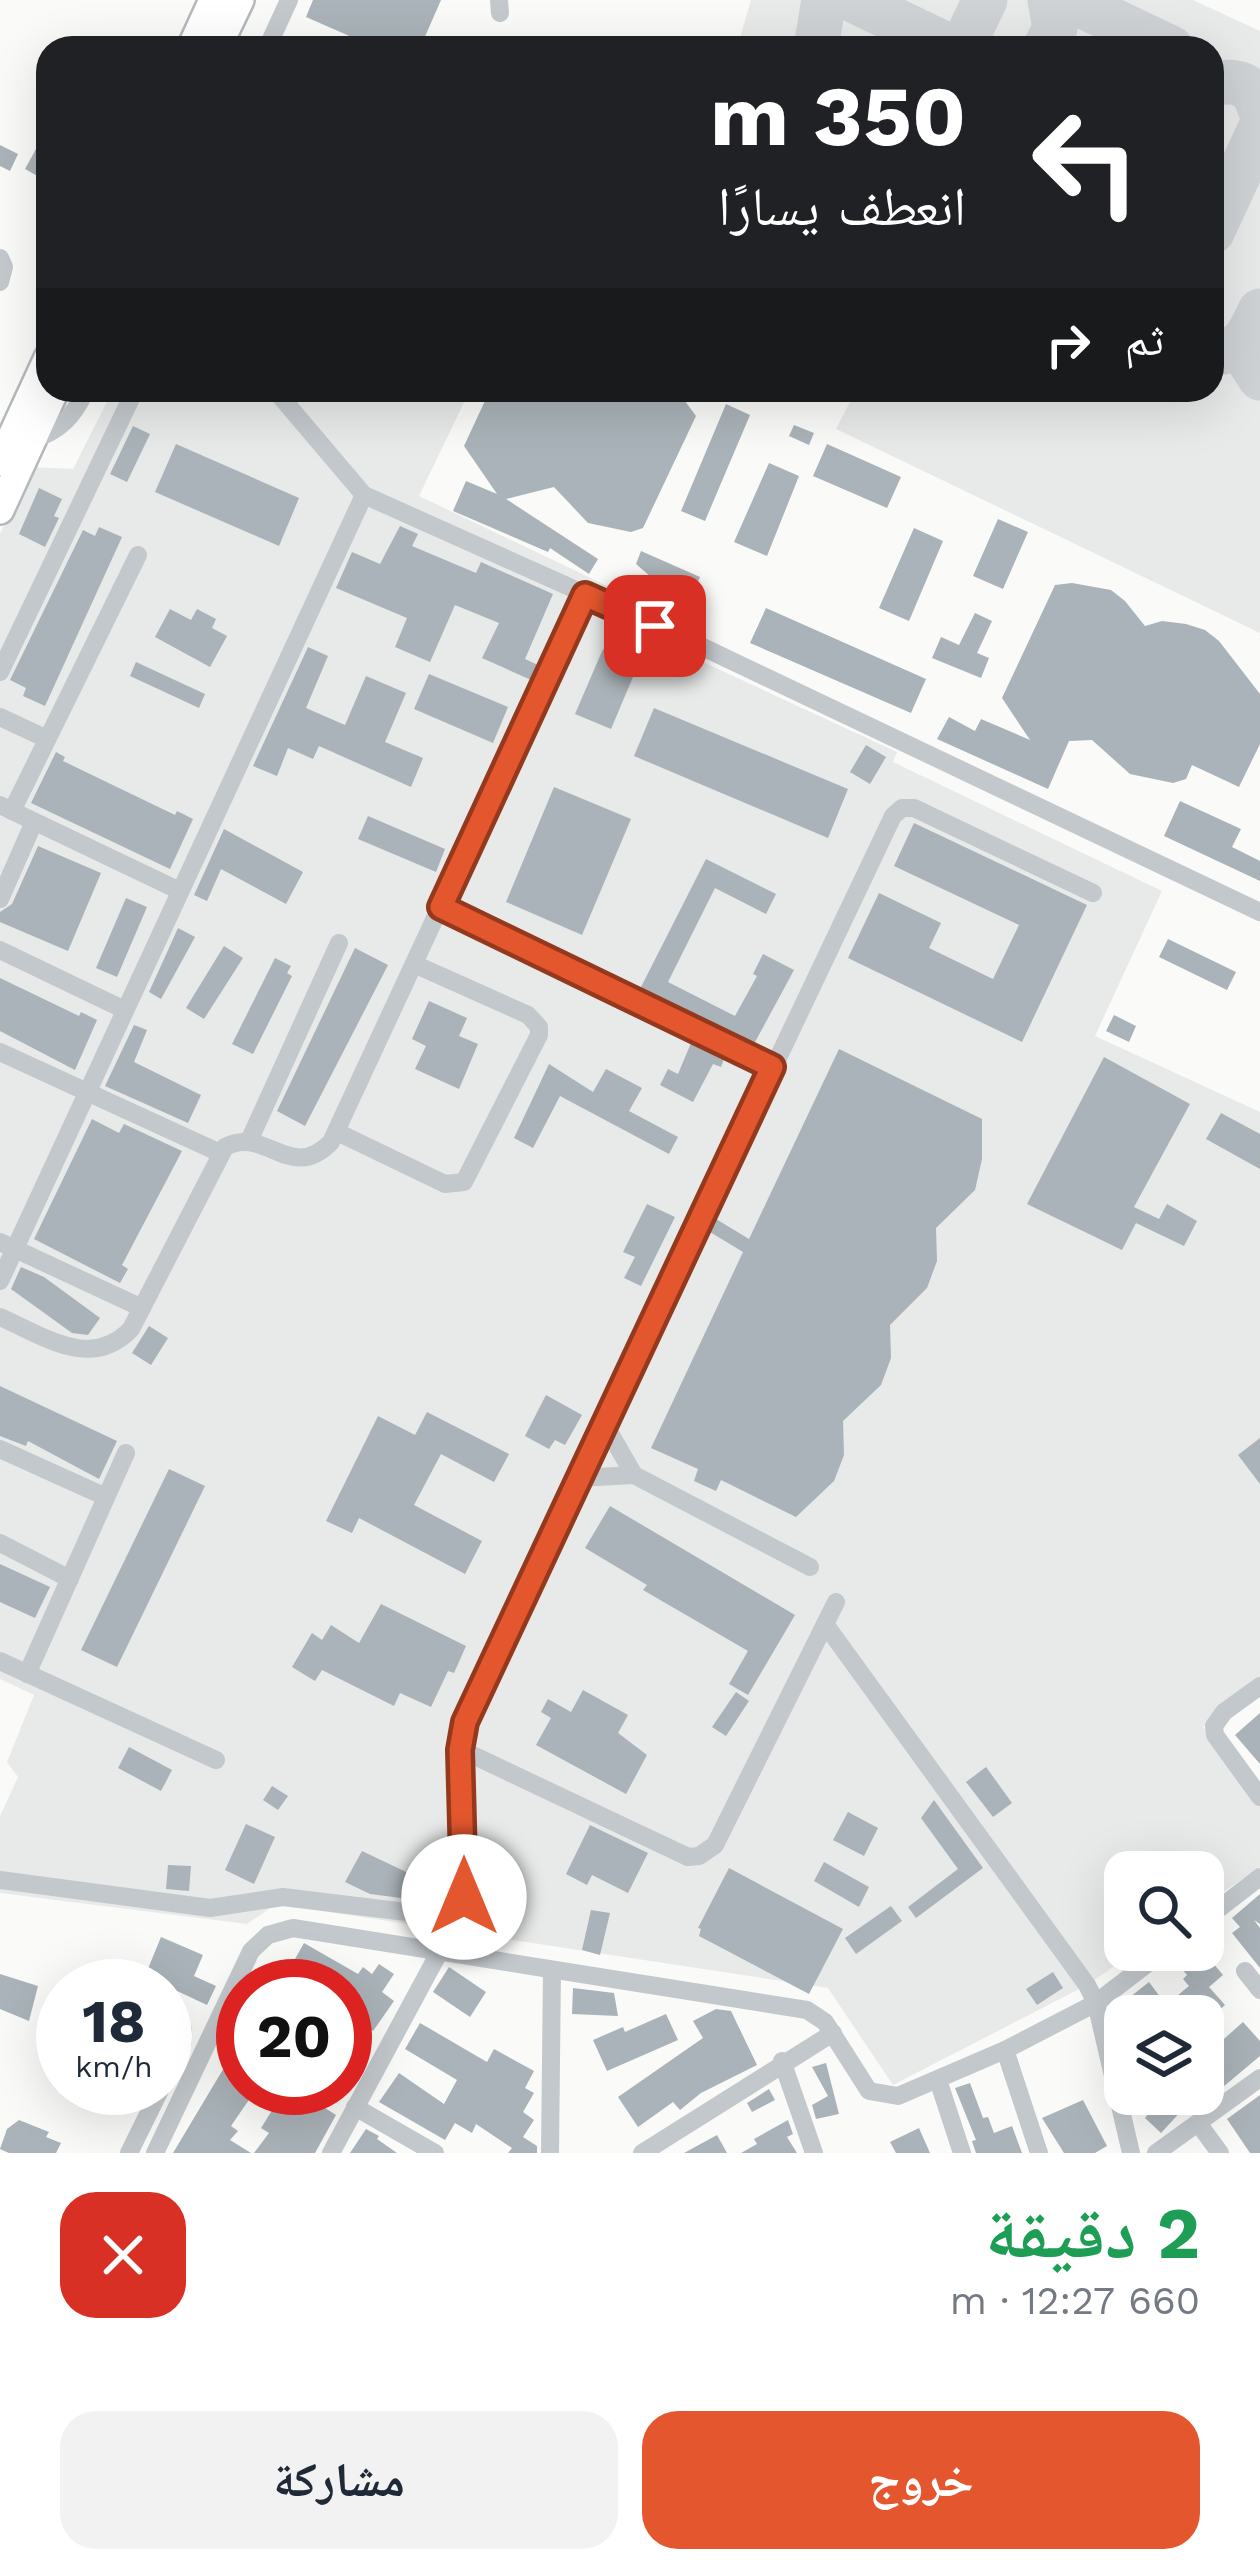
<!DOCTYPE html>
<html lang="ar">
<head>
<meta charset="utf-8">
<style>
	:root { --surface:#fff; --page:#f2f2f3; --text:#1f2937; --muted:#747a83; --accent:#e4572e }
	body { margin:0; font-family:"Work Sans","Noto Naskh Arabic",sans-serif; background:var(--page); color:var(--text); direction:rtl; height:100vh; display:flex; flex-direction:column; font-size:45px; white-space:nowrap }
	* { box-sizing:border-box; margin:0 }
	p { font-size:39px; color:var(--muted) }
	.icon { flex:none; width:66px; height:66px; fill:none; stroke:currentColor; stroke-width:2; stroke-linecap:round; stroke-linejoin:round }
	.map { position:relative; height:2153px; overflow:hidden; direction:ltr }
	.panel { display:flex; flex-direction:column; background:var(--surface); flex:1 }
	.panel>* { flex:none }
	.top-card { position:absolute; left:36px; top:36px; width:1188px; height:366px; border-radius:36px; box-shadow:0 12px 48px #0002; direction:rtl; background:#202124; color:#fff; overflow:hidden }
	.controls { position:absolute; left:1104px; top:1851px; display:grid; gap:24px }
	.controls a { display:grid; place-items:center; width:120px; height:120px; border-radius:24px; background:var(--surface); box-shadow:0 12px 48px #0002; font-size:60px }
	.speed { position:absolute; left:36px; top:1959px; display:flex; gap:24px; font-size:60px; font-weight:700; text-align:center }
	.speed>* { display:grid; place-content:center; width:156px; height:156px; border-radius:50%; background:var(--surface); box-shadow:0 12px 48px #0002; line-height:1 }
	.speed small { font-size:30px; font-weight:400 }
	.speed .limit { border:18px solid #d22; background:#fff; color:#111 }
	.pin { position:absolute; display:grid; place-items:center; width:102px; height:102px; color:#fff; margin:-51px; border-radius:24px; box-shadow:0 6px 18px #0006 }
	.me { position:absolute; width:132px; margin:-66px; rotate:0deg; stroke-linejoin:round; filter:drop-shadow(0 0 9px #0008) }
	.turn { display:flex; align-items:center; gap:42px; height:252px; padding:0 60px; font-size:54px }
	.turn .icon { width:156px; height:156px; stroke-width:2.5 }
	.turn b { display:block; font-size:84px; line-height:102px }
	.then { display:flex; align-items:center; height:114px; padding:0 60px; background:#0003; gap:24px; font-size:45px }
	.round { display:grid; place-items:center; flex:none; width:126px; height:126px; border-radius:36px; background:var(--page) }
	.overview { display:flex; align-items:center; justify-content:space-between; height:204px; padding:0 60px }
	h1 { font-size:72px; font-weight:700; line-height:90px; color:#1e9e55 }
	.action { display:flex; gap:24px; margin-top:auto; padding:24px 60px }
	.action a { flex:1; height:138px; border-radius:36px; background:var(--accent); color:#fff; font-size:48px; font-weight:700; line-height:138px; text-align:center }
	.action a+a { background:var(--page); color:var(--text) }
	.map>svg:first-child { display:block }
</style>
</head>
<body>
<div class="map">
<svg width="1260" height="2153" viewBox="0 0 1260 2153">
	<rect width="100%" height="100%" fill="#fafaf8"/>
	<g fill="#e8e9e9">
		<polygon points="751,0 1193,0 1260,31 1260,633 836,429 856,390 1212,390 1212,48 737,48"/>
		<polygon points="113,390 470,390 419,496 685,623 677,650 897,752 893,762 1162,891 1095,1036 1260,1112 1260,1684 1203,1727 1260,1804 1260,1867 1203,1906 1203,1872 1125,1872 1125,1950 1138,1950 1087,1985 893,2085 828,1988 276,1904 247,1924 0,1893 0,1816 18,1777 7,1762 34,1695 0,1679 0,534 30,467 73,469"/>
	</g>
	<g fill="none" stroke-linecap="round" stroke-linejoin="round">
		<g stroke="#ced2d4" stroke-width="45">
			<polyline points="853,0 953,48"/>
			<polyline points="1070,0 1171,48"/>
			<polyline points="816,48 824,0"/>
			<polyline points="962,48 985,0"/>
			<polyline points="1045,48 1055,28 1050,0"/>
			<path d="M1212,84C1236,79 1253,83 1260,109"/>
			<polyline points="1212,232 1260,129"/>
			<polyline points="1247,339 1246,356 1260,378"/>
			<path d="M1212,353C1241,353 1249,335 1260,311"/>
		</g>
	</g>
	<g fill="#aab3b9">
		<polygon points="313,0 441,0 420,48 350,48 354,38 306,17"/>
		<polygon points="0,145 18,154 10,171 0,166"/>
		<polygon points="36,149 48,155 48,182 25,169"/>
		<polygon points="490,390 677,390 696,416 643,528 631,532 588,523 554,487 506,499 598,559 589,574 550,548 548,552 453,511 466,481 497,494 464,446"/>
		<polygon points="726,404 750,415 705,521 681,511"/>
		<polygon points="794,425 814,433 809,445 789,436"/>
		<polygon points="133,426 150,434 127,482 110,474"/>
		<polygon points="176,444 299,498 279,546 155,492"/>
		<polygon points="827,444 901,477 887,508 813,476"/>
		<polygon points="769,463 799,476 767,556 734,542"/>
		<polygon points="39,488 62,499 54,516 59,518 45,547 19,534"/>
		<polygon points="998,519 1028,532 1003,589 973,576"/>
		<polygon points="400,526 418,534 412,546 476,573 481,562 553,594 525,659 538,665 531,680 482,658 499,623 455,605 430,662 395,647 407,618 336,588 352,552 380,564"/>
		<polygon points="99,527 122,537 45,706 23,696 26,688 10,680 83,530 95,536"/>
		<polygon points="914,528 943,541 909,621 879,608"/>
		<polygon points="641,551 700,577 686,610 641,591 651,577 636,564"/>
		<polygon points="1072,583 1111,590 1125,601 1145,626 1162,621 1186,624 1205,630 1219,641 1260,694 1260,744 1239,787 1192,765 1186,779 1173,783 1130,774 1092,740 1069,741 1048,789 937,739 949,717 975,731 981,719 1030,740 1002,698 1055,585"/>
		<polygon points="766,608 926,679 911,713 750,643"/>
		<polygon points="170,609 191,620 197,609 216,619 212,628 227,636 210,667 155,637"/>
		<polygon points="975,613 992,621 977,653 989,658 981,678 932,658 941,637 959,645"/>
		<polygon points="627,644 644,651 611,729 575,714 603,649 622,657"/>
		<polygon points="308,647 328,656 306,708 345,725 366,676 406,693 385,742 423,758 411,787 319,746 313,759 288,748 277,776 253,766"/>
		<polygon points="136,662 205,694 199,708 130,676"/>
		<polygon points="429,674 508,707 493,743 414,709"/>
		<polygon points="654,708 848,789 828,838 634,756"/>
		<polygon points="866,745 886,757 870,784 850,772"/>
		<polygon points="56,752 65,757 63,761 175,815 177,811 193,819 170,869 31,803"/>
		<polygon points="554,787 631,819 582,935 506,902"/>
		<polygon points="1180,801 1241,829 1232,847 1260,861 1260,881 1164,836"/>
		<polygon points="368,816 445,849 436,872 358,839"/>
		<polygon points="914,823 1087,905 1022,1042 848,958 879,893 941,923 929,948 993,979 1019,925 894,866"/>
		<polygon points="224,829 303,872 286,904 221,869 207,901 194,895"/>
		<polygon points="38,846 101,873 68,951 0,922 0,912 12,904"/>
		<polygon points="706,859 776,894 766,914 715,888 668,982 735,1016 757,976 753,974 763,954 794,970 754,1044 640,989"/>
		<polygon points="126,898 147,907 117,977 96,968"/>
		<polygon points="178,928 195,937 161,999 149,992"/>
		<polygon points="1168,939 1236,972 1227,990 1159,957"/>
		<polygon points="224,946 243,958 204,1019 186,1008"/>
		<polygon points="355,948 388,965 305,1126 277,1111"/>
		<polygon points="275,958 291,966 287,973 292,976 253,1054 232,1044"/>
		<polygon points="0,978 79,1016 81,1012 97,1020 75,1070 0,1031"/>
		<polygon points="429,1001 467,1018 459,1036 478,1044 459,1089 415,1069 426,1046 412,1039"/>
		<polygon points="1114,1015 1136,1026 1129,1042 1106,1031"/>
		<polygon points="134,1025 147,1030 134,1062 201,1095 188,1123 105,1086"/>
		<polygon points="691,1043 724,1059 721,1067 713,1064 693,1102 660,1085 668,1069 678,1074"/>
		<polygon points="839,1049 982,1119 982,1159 975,1190 936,1228 937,1261 927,1288 890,1325 891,1358 881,1385 843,1421 844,1455 834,1481 796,1517 721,1480 716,1491 694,1481 698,1469 651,1448 743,1252 710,1232 716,1219 749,1239"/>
		<polygon points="1104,1057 1190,1104 1134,1207 1159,1219 1167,1204 1197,1221 1184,1246 1136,1223 1122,1250 1027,1204"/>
		<polygon points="549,1064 593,1092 606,1069 642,1088 629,1111 678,1137 669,1154 560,1096 533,1148 514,1138"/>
		<polygon points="1221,1113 1260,1134 1260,1169 1206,1139"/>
		<polygon points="92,1119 119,1133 124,1124 182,1151 122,1265 128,1269 120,1283 34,1239"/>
		<polygon points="647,1204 675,1217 641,1286 624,1278 635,1257 623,1252"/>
		<polygon points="21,1267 44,1277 100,1318 88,1335 72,1333 11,1289"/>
		<polygon points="149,1326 168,1338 151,1365 132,1353"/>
		<polygon points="0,1386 117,1441 99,1479 28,1441 26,1446 0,1436"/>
		<polygon points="546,1395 582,1415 565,1445 555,1440 549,1449 525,1436"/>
		<polygon points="427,1412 509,1454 494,1482 441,1454 414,1505 482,1541 465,1574 359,1518 352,1533 326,1521 378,1416 415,1435"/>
		<polygon points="1260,1438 1260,1484 1238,1455"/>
		<polygon points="169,1469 205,1486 117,1667 81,1650"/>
		<polygon points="610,1506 795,1615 748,1695 729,1684 748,1651 643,1590 647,1585 585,1548"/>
		<polygon points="0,1564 50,1587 35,1618 0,1602"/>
		<polygon points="381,1604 466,1646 454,1673 448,1671 431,1707 400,1693 394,1706 322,1670 315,1681 292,1667 312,1633 322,1640 331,1625 359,1643"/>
		<polygon points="583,1690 628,1715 618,1733 647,1755 626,1794 536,1745 551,1718 541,1712 548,1699 571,1712"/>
		<polygon points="736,1692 749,1701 726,1736 712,1727"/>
		<polygon points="1260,1713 1260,1764 1235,1735"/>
		<polygon points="129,1747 172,1770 161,1791 118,1768"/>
		<polygon points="986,1767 1012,1803 993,1817 966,1782"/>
		<polygon points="272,1786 288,1796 278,1810 263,1800"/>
		<polygon points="934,1800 983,1868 916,1918 908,1907 958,1869 921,1818"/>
		<polygon points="848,1812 878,1828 864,1856 833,1840"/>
		<polygon points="246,1824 275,1837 254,1884 225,1870"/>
		<polygon points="590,1825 648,1853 628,1893 592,1875 587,1885 566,1874"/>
		<polygon points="362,1851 425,1881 417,1900 370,1894 345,1882"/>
		<polygon points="824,1862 869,1887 859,1907 814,1881"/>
		<polygon points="168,1865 191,1866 189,1891 166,1889"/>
		<polygon points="729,1868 843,1929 809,1994 699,1936 701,1929 698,1928"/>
		<polygon points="1260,1894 1260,1924 1254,1920 1260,1928 1260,1968 1232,1933 1240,1927 1232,1918"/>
		<polygon points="891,1906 902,1921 856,1954 845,1938"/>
		<polygon points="591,1910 610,1913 600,1955 582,1950"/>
		<polygon points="161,1937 203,1955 194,1976 216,1986 207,2005 145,1976"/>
		<polygon points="304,1943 358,1974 363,1967 372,1974 379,1964 394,1974 382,1992 394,2001 373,2031 351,2018 359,2006 345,1997 345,1986 306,1986 286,1975"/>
		<polygon points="1188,1950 1202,1950 1223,1975 1209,1987 1225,2005 1203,2025 1203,2016 1136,2016 1125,2001 1149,1982 1166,2005 1189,1986 1183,1979 1187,1975 1175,1961"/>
		<polygon points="449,1967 486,1992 470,2017 433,1992"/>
		<polygon points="1053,1972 1063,1988 1037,2005 1026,1989"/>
		<polygon points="0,1974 38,1986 29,2021 0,2009"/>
		<polygon points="573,1988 614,1993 618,2016 572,2014"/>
		<polygon points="716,2009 731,2011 757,2065 701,2093 680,2110 673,2102 638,2127 618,2097 703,2038 693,2021"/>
		<polygon points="666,2014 678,2040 607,2071 593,2040 623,2027 625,2032"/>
		<polygon points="1243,2022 1260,2041 1260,2056 1211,2097 1203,2088 1203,2072 1224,2054 1216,2046"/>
		<polygon points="420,2023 487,2062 494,2049 534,2071 525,2088 534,2093 523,2112 534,2120 523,2137 537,2146 537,2153 508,2153 512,2148 476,2124 472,2133 455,2123 445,2140 379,2102 399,2073 444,2104 457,2080 405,2049"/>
		<polygon points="243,2036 243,2088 257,2088 231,2126 238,2131 230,2140 251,2153 173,2153"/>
		<polygon points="826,2063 839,2114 816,2119 812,2105 828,2096 812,2067"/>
		<polygon points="970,2083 983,2118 988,2117 994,2133 1012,2126 1022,2153 976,2153 972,2141 976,2140 955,2088"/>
		<polygon points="769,2089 775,2100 752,2112 747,2103"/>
		<polygon points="303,2094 336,2115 315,2153 254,2153 269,2133 261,2128 281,2096 295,2106"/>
		<polygon points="1132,2094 1197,2094 1161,2133 1145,2118 1148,2114"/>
		<polygon points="1260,2095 1260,2153 1250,2153 1227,2119"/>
		<polygon points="1083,2100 1107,2146 1095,2153 1064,2153 1042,2118"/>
		<polygon points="19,2120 49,2132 46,2137 61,2143 56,2153 9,2153 0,2149 7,2129"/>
		<polygon points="788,2120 793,2134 787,2137 797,2153 741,2153 757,2144 754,2139"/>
		<polygon points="919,2128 930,2153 896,2153 890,2142"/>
		<polygon points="366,2129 379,2136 377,2139 397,2153 350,2153"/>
		<polygon points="717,2135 727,2153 684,2153"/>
	</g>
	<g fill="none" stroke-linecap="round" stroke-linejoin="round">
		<g stroke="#b4b9bd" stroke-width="32">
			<g id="highway">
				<polyline points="191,48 213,0"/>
				<polyline points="217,48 240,0"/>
				<polyline points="0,462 48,358"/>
				<polyline points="0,510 55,390"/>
			</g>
		</g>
		<g stroke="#c3c8cc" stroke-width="18">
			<polyline points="499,0 500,13"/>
			<polyline points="267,48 289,0"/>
			<polyline points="0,258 4,267 0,282"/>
			<polyline points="275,390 364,495 690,641 1260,912"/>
			<path d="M32,440C60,431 73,417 86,390"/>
			<polyline points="0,672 135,390"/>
			<polyline points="0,717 47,739"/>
			<polyline points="0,805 180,891"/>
			<polyline points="12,811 138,555"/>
			<polyline points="0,899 34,822"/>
			<polyline points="441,907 771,1067"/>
			<polyline points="0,950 125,1010"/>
			<polyline points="0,1052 220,1153"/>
			<polyline points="337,1132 445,1184 464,1182 539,1035 539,1027 528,1015 414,964"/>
			<polyline points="249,1141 339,943"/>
			<polyline points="0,1242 142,1308"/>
			<polyline points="0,1281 364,495"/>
			<path d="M0,1317C44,1336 91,1371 131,1329L225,1147C265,1125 291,1184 331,1142L585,595"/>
			<polyline points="604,1423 634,1475"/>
			<polyline points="0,1449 106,1497"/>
			<polyline points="578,1478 634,1475 810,1567"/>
			<polyline points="0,1543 70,1579"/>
			<polyline points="825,1624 1087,1985 1096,2003 1131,2153"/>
			<polyline points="0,1661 216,1760"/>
			<polyline points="27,1674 126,1453"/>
			<polyline points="1260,1686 1224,1712 1214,1726 1215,1735 1260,1797"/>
			<polyline points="460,1749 688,1857 699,1856 715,1845 836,1602"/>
			<polyline points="0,1880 210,1908 283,1897 439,1916 458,1907 465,1887 460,1749 470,1706 893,816 902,808 914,808 1093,893"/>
			<polyline points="1203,1921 1260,1877"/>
			<polyline points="1245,1971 1260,1990"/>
			<polyline points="87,1976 107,1986"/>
			<polyline points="165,2016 183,2029 183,2043 165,2079"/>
			<polyline points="1005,2050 1039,2153"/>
			<polyline points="782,2061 814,2153"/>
			<polyline points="938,2080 962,2153"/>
			<polyline points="355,2107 435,2153"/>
			<polyline points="1198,2123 1220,2153"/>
			<polyline points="129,2153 161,2088"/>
			<polyline points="155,2153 251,1951 268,1935 293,1928 807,2010 825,2022 869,2091 898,2096 1005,2050 1096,2003 1165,1950"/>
			<polyline points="331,2153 441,1949"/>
			<polyline points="550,2153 552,1970"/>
			<polyline points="642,2153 833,2033"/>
			<polyline points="1156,2153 1260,2078"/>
		</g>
		<use href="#highway" stroke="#fff" stroke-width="27"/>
	</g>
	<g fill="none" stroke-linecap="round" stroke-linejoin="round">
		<g stroke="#94391e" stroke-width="30">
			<polyline id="route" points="464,1897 460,1750 465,1722 772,1067 441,907 585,595 655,626"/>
		</g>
		<use href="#route" stroke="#e4572e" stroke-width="21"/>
	</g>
</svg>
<div class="controls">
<a><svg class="icon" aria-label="search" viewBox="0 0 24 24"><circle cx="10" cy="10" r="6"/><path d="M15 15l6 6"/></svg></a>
<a><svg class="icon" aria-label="layers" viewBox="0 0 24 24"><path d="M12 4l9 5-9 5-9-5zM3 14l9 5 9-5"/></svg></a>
</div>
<div class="speed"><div>18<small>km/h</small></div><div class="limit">20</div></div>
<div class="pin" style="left:655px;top:626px;background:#d93025"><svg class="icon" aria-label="arrive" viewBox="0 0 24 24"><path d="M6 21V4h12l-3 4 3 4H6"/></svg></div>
<svg class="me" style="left:464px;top:1897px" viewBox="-20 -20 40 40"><circle r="19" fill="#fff"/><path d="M0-13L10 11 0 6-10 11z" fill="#e4572e"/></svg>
<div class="top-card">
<div class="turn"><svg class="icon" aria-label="left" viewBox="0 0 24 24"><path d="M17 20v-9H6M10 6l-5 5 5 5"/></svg><div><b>350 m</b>انعطف يسارًا</div></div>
<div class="then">ثم<svg class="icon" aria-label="right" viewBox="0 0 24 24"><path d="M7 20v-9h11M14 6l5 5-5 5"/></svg></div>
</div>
</div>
<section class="panel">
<div class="overview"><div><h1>2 دقيقة</h1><p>660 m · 12:27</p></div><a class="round" style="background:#d93025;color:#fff"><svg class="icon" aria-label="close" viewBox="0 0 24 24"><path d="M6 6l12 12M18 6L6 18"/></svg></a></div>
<div class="action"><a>خروج</a><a>مشاركة</a></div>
</section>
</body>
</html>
